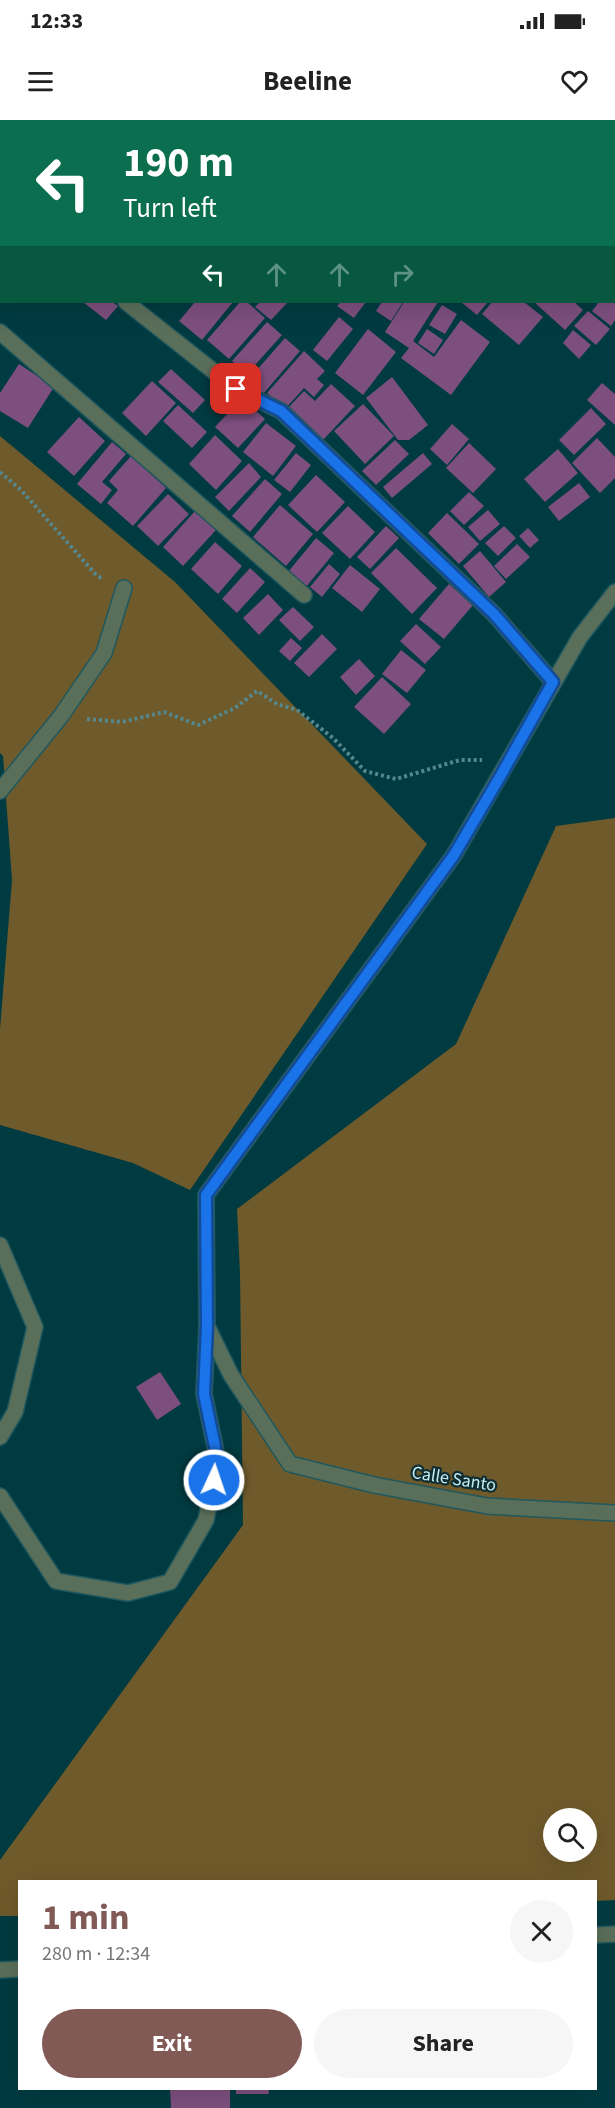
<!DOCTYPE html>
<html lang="en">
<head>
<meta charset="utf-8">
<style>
	:root { --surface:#fff; --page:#f6f6f6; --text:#222; --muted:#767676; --accent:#815955 }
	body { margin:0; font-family:"Source Sans 3",sans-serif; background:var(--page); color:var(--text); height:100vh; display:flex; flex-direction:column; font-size:22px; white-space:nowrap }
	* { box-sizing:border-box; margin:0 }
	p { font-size:20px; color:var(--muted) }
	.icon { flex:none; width:33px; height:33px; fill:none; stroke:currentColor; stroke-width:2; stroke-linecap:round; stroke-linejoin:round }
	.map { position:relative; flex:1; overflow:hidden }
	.drawer { position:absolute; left:18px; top:1760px; width:579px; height:210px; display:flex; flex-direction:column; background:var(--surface); border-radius:0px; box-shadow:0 6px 24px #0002 }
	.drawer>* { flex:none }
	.top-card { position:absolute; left:0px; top:0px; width:615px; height:183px; box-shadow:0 6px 24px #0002; background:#0b6e4f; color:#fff; overflow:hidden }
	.buttons { position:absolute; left:543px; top:1688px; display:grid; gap:12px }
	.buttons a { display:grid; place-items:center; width:54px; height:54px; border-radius:50%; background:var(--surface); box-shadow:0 6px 24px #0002; font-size:30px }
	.pin { position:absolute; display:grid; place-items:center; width:51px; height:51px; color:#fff; margin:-26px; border-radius:12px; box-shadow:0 3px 9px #0006 }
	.me { position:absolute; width:66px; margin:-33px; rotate:3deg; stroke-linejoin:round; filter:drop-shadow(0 0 4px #0008) }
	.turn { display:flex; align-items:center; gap:21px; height:126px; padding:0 24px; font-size:27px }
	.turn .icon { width:78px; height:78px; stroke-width:2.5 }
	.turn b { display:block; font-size:42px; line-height:51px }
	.lanes { display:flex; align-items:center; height:57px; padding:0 24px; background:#0003; justify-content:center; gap:30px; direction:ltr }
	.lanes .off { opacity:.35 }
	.round { display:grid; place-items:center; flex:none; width:63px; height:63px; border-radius:32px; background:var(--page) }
	.overview { display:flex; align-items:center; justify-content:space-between; height:102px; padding:0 24px }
	h1 { font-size:36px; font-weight:700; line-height:45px; color:var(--accent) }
	.button { display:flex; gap:12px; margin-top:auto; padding:12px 24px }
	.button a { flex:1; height:69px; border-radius:36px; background:var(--accent); color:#fff; font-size:24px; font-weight:700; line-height:69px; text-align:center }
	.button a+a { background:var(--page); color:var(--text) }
	.status { display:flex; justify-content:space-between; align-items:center; height:42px; padding:0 30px; background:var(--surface); direction:ltr }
	.status svg { height:16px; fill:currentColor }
	header { display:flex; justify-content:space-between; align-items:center; height:78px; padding:0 24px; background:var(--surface); font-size:27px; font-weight:700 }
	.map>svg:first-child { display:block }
</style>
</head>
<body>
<div class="status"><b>12:33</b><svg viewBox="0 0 49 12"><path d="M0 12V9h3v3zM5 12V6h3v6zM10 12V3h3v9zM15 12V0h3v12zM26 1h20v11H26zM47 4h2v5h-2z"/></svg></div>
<header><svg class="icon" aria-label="menu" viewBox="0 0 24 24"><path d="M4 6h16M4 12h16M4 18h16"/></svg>Beeline<svg class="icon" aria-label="heart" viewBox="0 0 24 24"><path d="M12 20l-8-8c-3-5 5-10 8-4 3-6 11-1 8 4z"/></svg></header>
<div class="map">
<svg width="615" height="1988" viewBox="0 0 615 1988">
	<rect width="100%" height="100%" fill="#003b41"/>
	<g fill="#6f5a2b" fill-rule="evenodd">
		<polygon points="0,316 175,462 427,724 190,1070 133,1043 0,1005 0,909 12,760 3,636 0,633"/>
		<path d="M615,698V1780L596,1781V1761H20L19,1796H0V1740L243,1405L240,1153L237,1089L456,924L556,706ZM554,1698H586V1731H554Z"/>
	</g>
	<g fill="#7d4f7e">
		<polygon points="83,182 112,182 118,186 106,200"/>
		<polygon points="195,182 233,182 202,220 179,201"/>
		<polygon points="240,182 247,182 265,198 229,239 207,220"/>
		<polygon points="260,182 288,182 271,200 255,187"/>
		<polygon points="341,182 362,182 365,183 354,198 337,186"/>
		<polygon points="382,182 403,182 391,201 376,191"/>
		<polygon points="404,182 438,182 413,221 434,237 461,200 490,222 451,275 401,238 409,228 385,212"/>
		<polygon points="461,182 488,182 477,195"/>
		<polygon points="492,182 524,182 543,197 519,225 482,194"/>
		<polygon points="534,182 574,182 583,190 565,210"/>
		<polygon points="599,182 615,182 615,200 611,206 592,191"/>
		<polygon points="442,185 457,194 445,214 429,205"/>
		<polygon points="588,191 610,209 596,225 574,206"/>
		<polygon points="339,197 353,209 327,241 313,230"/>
		<polygon points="267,202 282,215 247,254 232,241"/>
		<polygon points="368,209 396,232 363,275 335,253"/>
		<polygon points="427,209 443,220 434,234 418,223"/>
		<polygon points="573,210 591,225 579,239 563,223"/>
		<polygon points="285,218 300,231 263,274 248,260"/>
		<polygon points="304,231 325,251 317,259 324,265 314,277 304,268 285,289 267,273"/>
		<polygon points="19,244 54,267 28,308 0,291 0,273"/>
		<polygon points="171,249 205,280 193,293 158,262"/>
		<polygon points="392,257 428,305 409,320 398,320 366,278"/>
		<polygon points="152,261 176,283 146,316 122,293"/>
		<polygon points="602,263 615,274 615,305 587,280"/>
		<polygon points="331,264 355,286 323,320 288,288 304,271 315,281"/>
		<polygon points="242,278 265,299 238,328 215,307"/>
		<polygon points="363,284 394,316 365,344 334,311"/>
		<polygon points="178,285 207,312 192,328 163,301"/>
		<polygon points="591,288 606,304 574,335 559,320"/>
		<polygon points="79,297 105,321 74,356 47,332"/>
		<polygon points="266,303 296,326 273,356 243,332"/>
		<polygon points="452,304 469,319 447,345 430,329"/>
		<polygon points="215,315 242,341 216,370 189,344"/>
		<polygon points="597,318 615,337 615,358 600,373 572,343"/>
		<polygon points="395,320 409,334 376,365 362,351"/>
		<polygon points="112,322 126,334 102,362 112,370 101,384 77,364"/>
		<polygon points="469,323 496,349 473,373 446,348"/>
		<polygon points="558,329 578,353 545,382 524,359"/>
		<polygon points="296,333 311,345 290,372 274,360"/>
		<polygon points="423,333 432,344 392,378 383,367"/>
		<polygon points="131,336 166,368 133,406 107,383 118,370 109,361"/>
		<polygon points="249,343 261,357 229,391 215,377"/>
		<polygon points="316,355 345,382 317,412 288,385"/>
		<polygon points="265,359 282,374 250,412 232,396"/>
		<polygon points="579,363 590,377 559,401 548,387"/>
		<polygon points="469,372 484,386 464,405 450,391"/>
		<polygon points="168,374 189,394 158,426 137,406"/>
		<polygon points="280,385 313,414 286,446 253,417"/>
		<polygon points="348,386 375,412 350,439 322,413"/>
		<polygon points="488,390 500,404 480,421 468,407"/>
		<polygon points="195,391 216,410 183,446 163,427"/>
		<polygon points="447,393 479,424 459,444 428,413"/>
		<polygon points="386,406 399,418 370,449 357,437"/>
		<polygon points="504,406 516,418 498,436 485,423"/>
		<polygon points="528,408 539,420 530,428 519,416"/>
		<polygon points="316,418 334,433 306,467 288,452"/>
		<polygon points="215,422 242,446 218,474 191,449"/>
		<polygon points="517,424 530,437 506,459 494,446"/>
		<polygon points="396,428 437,468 412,494 371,453"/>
		<polygon points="480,431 506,462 489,477 463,446"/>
		<polygon points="329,444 340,454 322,477 310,467"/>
		<polygon points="350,445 380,469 362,492 332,468"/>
		<polygon points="250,448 265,462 237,493 222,479"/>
		<polygon points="449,464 473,485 444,519 419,499"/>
		<polygon points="268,474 283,490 259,515 243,498"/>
		<polygon points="293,487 314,507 300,521 279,500"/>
		<polygon points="416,504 441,527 425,544 400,521"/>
		<polygon points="322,514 337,529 309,557 294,543"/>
		<polygon points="291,518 302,528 290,541 279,531"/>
		<polygon points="401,530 426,550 407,573 382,554"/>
		<polygon points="359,539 375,556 356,575 340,557"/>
		<polygon points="382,557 411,584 384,614 354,587"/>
		<polygon points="160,1252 181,1284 157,1300 136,1267"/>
		<polygon points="170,1968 230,1968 230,1988 171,1988"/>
		<polygon points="236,1968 268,1968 269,1974 236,1974"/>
	</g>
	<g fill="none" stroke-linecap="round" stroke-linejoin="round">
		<g stroke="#1f585e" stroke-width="18">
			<g id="minor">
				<polyline points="516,0 518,2"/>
				<polyline points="15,2 16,0"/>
				<polyline points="0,22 2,20"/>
				<polyline points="0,59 2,61"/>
				<polyline points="614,75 615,76"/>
				<polyline points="126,182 236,269 281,291 494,494 553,562"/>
				<polyline points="0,212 304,475"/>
				<polyline points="615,472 580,517 454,735 206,1075 207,1206 231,1255 290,1344 374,1365 487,1386 615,1393"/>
				<polyline points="0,671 61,596 104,533 124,468"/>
				<polyline points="0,1125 35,1207 15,1292 0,1317"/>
				<polyline points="0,1376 56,1461 128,1473 170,1462 206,1400 218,1341 204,1274 207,1207"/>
				<polyline points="596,1815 615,1814"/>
				<polyline points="0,1850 20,1849"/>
			</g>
		</g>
		<g stroke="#54888e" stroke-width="4" stroke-dasharray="3 3" stroke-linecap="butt">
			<polyline points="0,352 21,370 97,456 104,459"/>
			<polyline points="87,599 122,602 164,592 198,605 235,588 257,571 277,584 297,590 333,618 365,651 396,659 460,640 482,640"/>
		</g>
		<use href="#minor" stroke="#5a6f5a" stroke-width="15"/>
	</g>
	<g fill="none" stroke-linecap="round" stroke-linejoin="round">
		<g stroke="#114b97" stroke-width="15">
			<polyline id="route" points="214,1360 218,1341 204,1274 207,1206 206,1075 454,735 501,655 553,562 494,494 281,291 236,269"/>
		</g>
		<use href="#route" stroke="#1a73e8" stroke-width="10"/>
	</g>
	<g text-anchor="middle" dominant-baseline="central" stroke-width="4.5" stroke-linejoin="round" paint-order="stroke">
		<g font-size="18" fill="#c2eef4" stroke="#102e32">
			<text transform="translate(454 1359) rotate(9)">Calle Santo</text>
		</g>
	</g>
</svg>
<div class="buttons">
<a><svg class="icon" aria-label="search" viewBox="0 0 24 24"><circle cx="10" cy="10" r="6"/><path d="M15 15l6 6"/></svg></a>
</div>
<div class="pin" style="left:236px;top:269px;background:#d93025"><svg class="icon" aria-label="arrive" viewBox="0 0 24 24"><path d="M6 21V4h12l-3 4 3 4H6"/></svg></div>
<svg class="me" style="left:214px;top:1360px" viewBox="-20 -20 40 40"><circle r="17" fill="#1a73e8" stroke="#fff" stroke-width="3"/><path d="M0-11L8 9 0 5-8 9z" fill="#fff"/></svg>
<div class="top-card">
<div class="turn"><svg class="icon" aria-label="left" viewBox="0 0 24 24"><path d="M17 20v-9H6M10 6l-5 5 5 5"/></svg><div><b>190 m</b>Turn left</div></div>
<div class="lanes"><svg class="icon" aria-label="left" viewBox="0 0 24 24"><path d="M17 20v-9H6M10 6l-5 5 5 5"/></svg><svg class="icon off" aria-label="ahead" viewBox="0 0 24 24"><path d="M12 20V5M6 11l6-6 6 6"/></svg><svg class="icon off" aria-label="ahead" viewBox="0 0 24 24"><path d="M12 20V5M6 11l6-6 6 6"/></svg><svg class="icon off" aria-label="right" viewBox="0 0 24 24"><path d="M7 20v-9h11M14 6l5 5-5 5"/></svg></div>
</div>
<section class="drawer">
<div class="overview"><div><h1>1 min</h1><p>280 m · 12:34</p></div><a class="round"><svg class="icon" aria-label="close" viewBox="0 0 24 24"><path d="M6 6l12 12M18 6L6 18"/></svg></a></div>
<div class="button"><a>Exit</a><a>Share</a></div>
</section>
</div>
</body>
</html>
